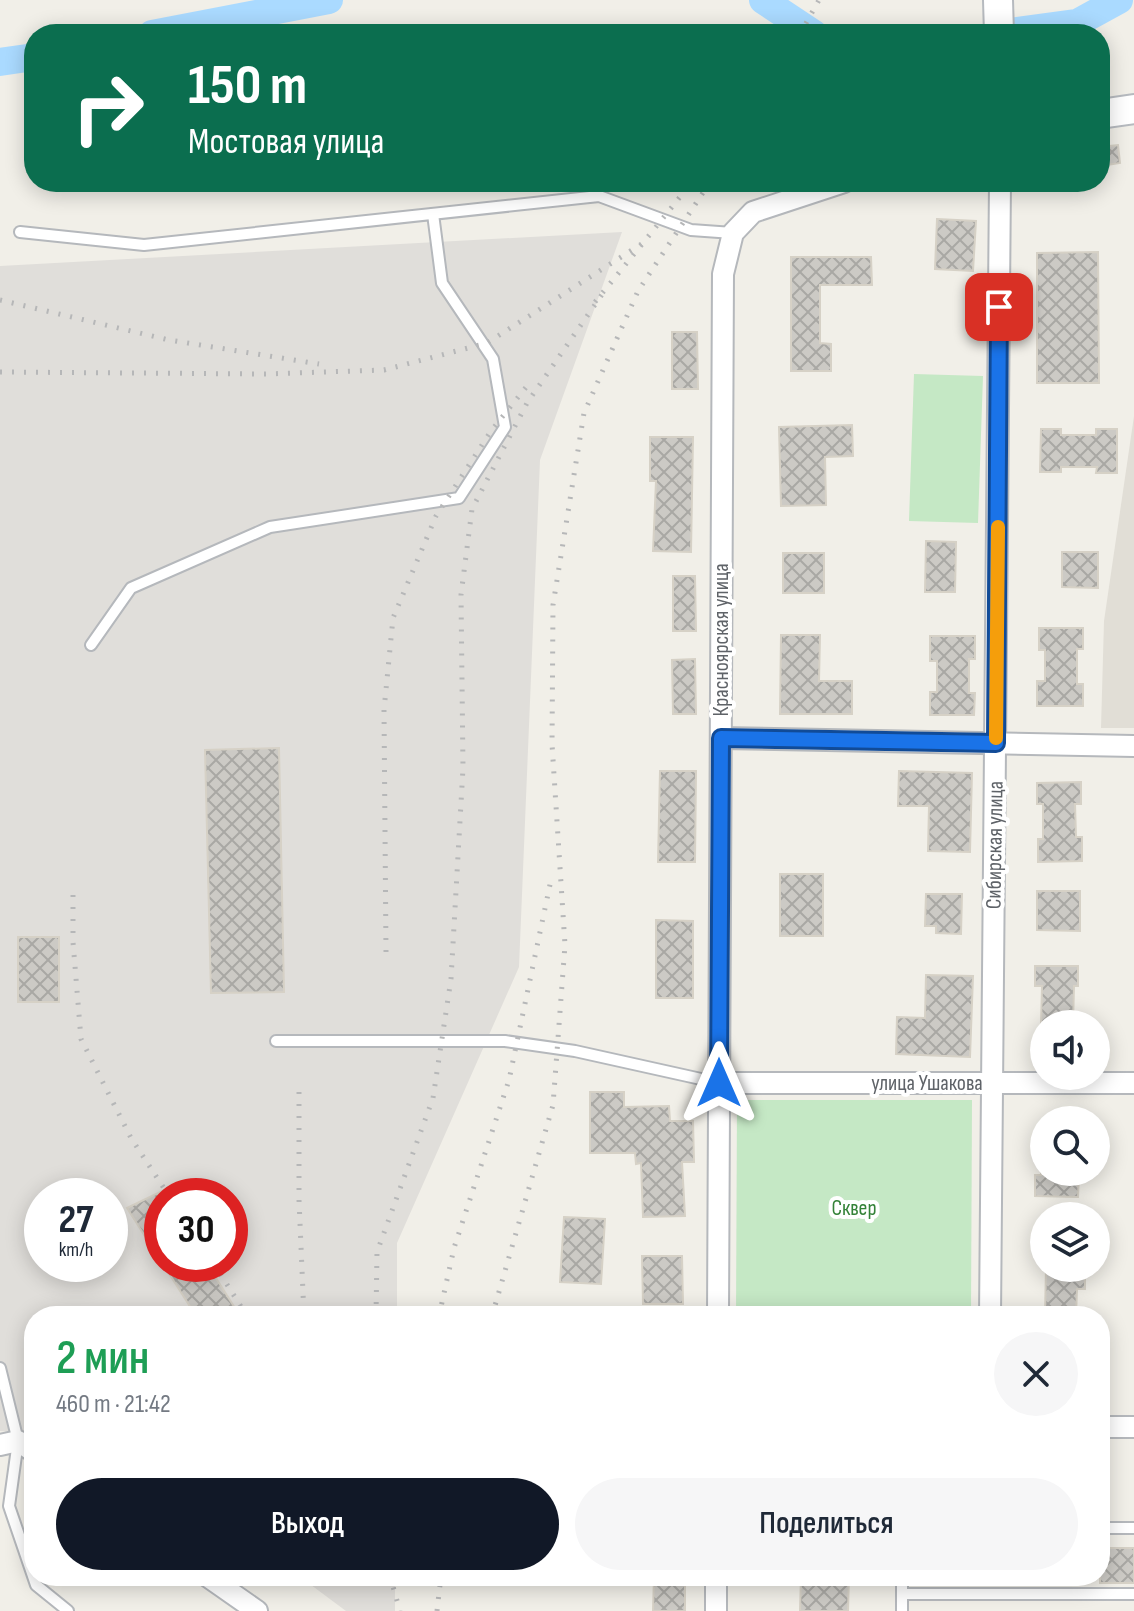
<!DOCTYPE html>
<html lang="ru">
<head>
<meta charset="utf-8">
<style>
	:root { --surface:#fff; --page:#f6f6f7; --text:#1f2937; --muted:#747a83; --accent:#111827 }
	body { margin:0; font-family:"Sofia Sans Condensed",sans-serif; background:var(--page); color:var(--text); height:100vh; display:flex; flex-direction:column; font-size:30px; white-space:nowrap }
	* { box-sizing:border-box; margin:0 }
	p { font-size:26px; color:var(--muted) }
	.icon { flex:none; width:44px; height:44px; fill:none; stroke:currentColor; stroke-width:2; stroke-linecap:round; stroke-linejoin:round }
	.map { position:relative; flex:1; overflow:hidden }
	.drawer { position:absolute; left:24px; top:1306px; width:1086px; height:280px; display:flex; flex-direction:column; background:var(--surface); border-radius:32px; box-shadow:0 4px 20px #0003 }
	.drawer>* { flex:none }
	.hud { position:absolute; left:24px; top:24px; width:1086px; height:168px; border-radius:32px; box-shadow:0 4px 20px #0003; background:#0b6e4f; color:#fff; overflow:hidden }
	.tools { position:absolute; left:1030px; top:1010px; display:grid; gap:16px }
	.tools a { display:grid; place-items:center; width:80px; height:80px; border-radius:50%; background:var(--surface); box-shadow:0 4px 20px #0003; font-size:40px }
	.speed { position:absolute; left:24px; top:1178px; display:flex; gap:16px; font-size:40px; font-weight:700; text-align:center }
	.speed>* { display:grid; place-content:center; width:104px; height:104px; border-radius:50%; background:var(--surface); box-shadow:0 4px 20px #0003; line-height:1 }
	.speed small { font-size:20px; font-weight:400 }
	.speed .limit { border:12px solid #d22; background:#fff; color:#111 }
	.pin { position:absolute; display:grid; place-items:center; width:68px; height:68px; color:#fff; margin:-34px; border-radius:16px; box-shadow:0 4px 12px #0006 }
	.me { position:absolute; width:88px; margin:-44px; rotate:0deg; stroke-linejoin:round; filter:drop-shadow(0 0 6px #0008) }
	.turn { display:flex; align-items:center; gap:28px; height:168px; padding:0 32px; font-size:36px }
	.turn .icon { width:104px; height:104px; stroke-width:2.5 }
	.turn b { display:block; font-size:56px; line-height:68px }
	.round { display:grid; place-items:center; flex:none; width:84px; height:84px; border-radius:42px; background:var(--page) }
	.headline { display:flex; align-items:center; justify-content:space-between; height:136px; padding:0 32px }
	h1 { font-size:48px; font-weight:600; line-height:60px; color:#1e9e55 }
	.button { display:flex; gap:16px; margin-top:auto; padding:16px 32px }
	.button a { flex:1; height:92px; border-radius:48px; background:var(--accent); color:#fff; font-size:32px; font-weight:600; line-height:92px; text-align:center }
	.button a+a { background:var(--page); color:var(--text) }
	.map>svg:first-child { display:block }
</style>
</head>
<body>
<div class="map">
<svg width="1134" height="1611" viewBox="0 0 1134 1611">
	<defs>
		<pattern id="building-cross-hatch" width="8" height="8" patternUnits="userSpaceOnUse" patternTransform="scale(2)"><rect width="8" height="8" fill="#cccac5"/><path d="M0 0l8 8M0 8l8-8" fill="none" stroke="#a9a8a4"/></pattern>
	</defs>
	<rect width="100%" height="100%" fill="#f1efe8"/>
	<g fill="#e0deda" fill-rule="evenodd">
		<path d="M622,232L540,460L519,967L397,1243V1316H34V1433L0,1431V266ZM42,1196H110V1264H42ZM162,1196H230V1264H162Z"/>
		<polygon points="299,1576 395,1576 395,1611 346,1611"/>
	</g>
	<polygon fill="#e1ded6" points="1134,416 1134,728 1101,728 1104,621"/>
	<g fill="#c5e8c5">
		<polygon points="914,374 983,376 978,523 909,521"/>
		<polygon points="737,1100 972,1100 971,1316 736,1316"/>
	</g>
	<g fill="none" stroke-linecap="round" stroke-linejoin="round">
		<g stroke="#aadaff" stroke-width="28">
			<polyline points="763,0 814,34"/>
			<polyline points="152,34 329,0"/>
			<polyline points="995,34 1077,23 1119,0"/>
			<polyline points="0,62 34,57"/>
		</g>
	</g>
	<g fill="url(#building-cross-hatch)" stroke="#d6d1c6" stroke-width="2">
		<polygon points="1118,145 1120,163 1100,166 1100,147"/>
		<polygon points="937,219 976,221 973,271 935,269"/>
		<polygon points="1098,252 1099,383 1037,383 1037,253"/>
		<polygon points="791,257 871,257 872,285 820,285 820,343 831,344 831,371 791,371"/>
		<polygon points="672,332 697,332 698,389 672,389"/>
		<polygon points="852,425 853,456 825,457 826,505 781,506 779,427"/>
		<polygon points="1041,429 1061,429 1061,435 1096,435 1096,429 1117,429 1117,473 1096,473 1097,467 1061,467 1061,472 1040,472"/>
		<polygon points="650,437 693,437 691,552 653,551 656,481 650,481"/>
		<polygon points="926,541 956,542 955,592 925,592"/>
		<polygon points="1062,552 1098,552 1098,588 1062,587"/>
		<rect x="783" y="553" width="41" height="40"/>
		<polygon points="673,576 695,576 696,631 673,631"/>
		<polygon points="1039,628 1083,628 1083,649 1077,649 1077,684 1083,684 1083,706 1037,706 1037,681 1045,681 1045,650 1039,650"/>
		<polygon points="781,635 820,635 819,681 852,681 852,714 780,714"/>
		<polygon points="930,636 975,636 975,659 969,659 969,693 975,693 974,715 930,715 930,692 937,692 937,661 930,661"/>
		<polygon points="695,659 696,714 673,714 672,660"/>
		<polygon points="279,748 284,992 211,993 205,750"/>
		<polygon points="660,771 696,771 695,862 658,862"/>
		<polygon points="899,771 972,773 970,852 928,851 929,806 898,806"/>
		<polygon points="1081,782 1081,804 1075,804 1076,837 1082,837 1082,861 1038,862 1038,839 1043,839 1043,804 1037,804 1037,783"/>
		<rect x="780" y="874" width="43" height="62"/>
		<polygon points="1037,891 1080,891 1080,931 1037,930"/>
		<polygon points="926,894 962,894 961,934 936,933 936,926 925,926"/>
		<polygon points="656,920 693,921 693,998 656,998"/>
		<rect x="18" y="937" width="41" height="65"/>
		<polygon points="1035,966 1078,966 1078,986 1074,986 1073,1024 1041,1024 1042,986 1035,986"/>
		<polygon points="926,975 973,976 970,1057 896,1054 897,1017 925,1018"/>
		<polygon points="590,1092 624,1092 624,1107 669,1106 670,1121 693,1121 694,1162 682,1162 685,1216 643,1217 641,1163 636,1164 635,1153 590,1153"/>
		<polygon points="1041,1172 1074,1172 1073,1175 1079,1175 1078,1197 1035,1196 1035,1175 1041,1175"/>
		<polygon points="162,1191 162,1263 127,1208"/>
		<polygon points="564,1217 605,1219 601,1284 560,1282"/>
		<polygon points="642,1256 682,1256 683,1304 643,1304"/>
		<polygon points="163,1264 207,1264 240,1316 196,1316"/>
		<polygon points="1046,1268 1085,1268 1085,1289 1077,1289 1076,1316 1045,1316"/>
		<rect x="1100" y="1548" width="34" height="35"/>
		<polygon points="654,1576 685,1576 685,1611 653,1611"/>
		<polygon points="801,1576 849,1576 848,1611 800,1611"/>
	</g>
	<g fill="none" stroke-linecap="round" stroke-linejoin="round">
		<g stroke="#b5b8bc" stroke-width="14">
			<g id="lane">
				<polyline points="20,232 144,245 599,196 691,230 733,233"/>
				<polyline points="91,645 131,588 270,527 459,498 505,427 493,359 442,283 433,214"/>
				<polyline points="276,1041 505,1041 575,1051 719,1083"/>
				<polyline points="0,1368 18,1441 9,1506 36,1585 68,1611"/>
				<polyline points="1100,1528 1134,1528"/>
				<polyline points="902,1576 902,1611"/>
				<polyline points="902,1594 1134,1594"/>
			</g>
		</g>
		<g stroke="#b5b8bc" stroke-width="24">
			<g id="street">
				<polyline points="721,738 1134,746"/>
				<polyline points="719,1083 1134,1083"/>
				<polyline points="718,1316 723,274 733,233 753,212 844,182"/>
				<polyline points="990,1316 1000,182"/>
				<polyline points="1100,1427 1134,1427"/>
				<polyline points="0,1445 18,1441 34,1452"/>
				<polyline points="207,1576 257,1611"/>
				<polyline points="716,1611 716,1576"/>
			</g>
		</g>
		<g stroke="#b6babf" stroke-width="32">
			<g id="secondary">
				<polyline points="998,0 999,34"/>
				<polyline points="1100,114 1134,109"/>
			</g>
		</g>
		<use href="#lane" stroke="#fff" stroke-width="10"/>
		<use href="#street" stroke="#fff" stroke-width="20"/>
		<use href="#secondary" stroke="#fff" stroke-width="28"/>
		<g stroke="#b6b7b8" stroke-width="5" stroke-dasharray="2 10" stroke-linecap="butt">
			<polyline points="800,34 819,0"/>
			<polyline points="0,300 169,340 319,364"/>
			<polyline points="595,302 643,243"/>
			<polyline points="0,372 265,374 384,370 487,343 643,243 692,182"/>
			<polyline points="73,895 73,942 81,1039 131,1138 169,1196"/>
			<polyline points="386,952 384,710 393,618 436,516 491,431 527,386"/>
			<polyline points="299,1092 299,1200 304,1316"/>
			<polyline points="214,1264 247,1316"/>
			<polyline points="376,1316 377,1252 433,1098 451,979 463,768 461,595 472,509 527,403 603,293"/>
			<polyline points="439,1316 454,1248 509,1080 552,875"/>
			<polyline points="492,1316 553,1105 565,945 552,744 553,605 584,413 638,291 710,182"/>
			<polyline points="390,1576 400,1611"/>
			<polyline points="437,1611 441,1576"/>
		</g>
	</g>
	<g fill="none" stroke-linecap="round" stroke-linejoin="round">
		<g stroke="#114b97" stroke-width="20">
			<polyline id="route" points="719,1083 721,738 996,743 999,307"/>
		</g>
		<use href="#route" stroke="#1a73e8" stroke-width="14"/>
		<polyline stroke="#f59e0b" stroke-width="14" points="996,738 998,527"/>
	</g>
	<g text-anchor="middle" dominant-baseline="central" stroke-width="8" stroke-linejoin="round" paint-order="stroke">
		<g font-size="22" fill="#5f6368" stroke="#fff">
			<text transform="translate(721 640) rotate(-90)">Красноярская улица</text>
			<text transform="translate(995 845) rotate(-89)">Сибирская улица</text>
			<text x="927" y="1083">улица Ушакова</text>
		</g>
		<g font-size="22" fill="#348238" stroke="#fff">
			<text x="854" y="1208">Сквер</text>
		</g>
	</g>
</svg>
<div class="tools">
<a><svg class="icon" aria-label="sound" viewBox="0 0 24 24"><path d="M4 9h4l5-4v14l-5-4H4zM17 9q2 3 0 6"/></svg></a>
<a><svg class="icon" aria-label="search" viewBox="0 0 24 24"><circle cx="10" cy="10" r="6"/><path d="M15 15l6 6"/></svg></a>
<a><svg class="icon" aria-label="layers" viewBox="0 0 24 24"><path d="M12 4l9 5-9 5-9-5zM3 14l9 5 9-5"/></svg></a>
</div>
<div class="speed"><div>27<small>km/h</small></div><div class="limit">30</div></div>
<div class="pin" style="left:999px;top:307px;background:#d93025"><svg class="icon" aria-label="arrive" viewBox="0 0 24 24"><path d="M6 21V4h12l-3 4 3 4H6"/></svg></div>
<svg class="me" style="left:719px;top:1083px" viewBox="-20 -20 40 40"><path d="M0-17L14 15 0 8-14 15z" fill="#1a73e8" stroke="#fff" stroke-width="4"/></svg>
<div class="hud">
<div class="turn"><svg class="icon" aria-label="right" viewBox="0 0 24 24"><path d="M7 20v-9h11M14 6l5 5-5 5"/></svg><div><b>150 m</b>Мостовая улица</div></div>
</div>
<section class="drawer">
<div class="headline"><div><h1>2 мин</h1><p>460 m · 21:42</p></div><a class="round"><svg class="icon" aria-label="close" viewBox="0 0 24 24"><path d="M6 6l12 12M18 6L6 18"/></svg></a></div>
<div class="button"><a>Выход</a><a>Поделиться</a></div>
</section>
</div>
</body>
</html>
